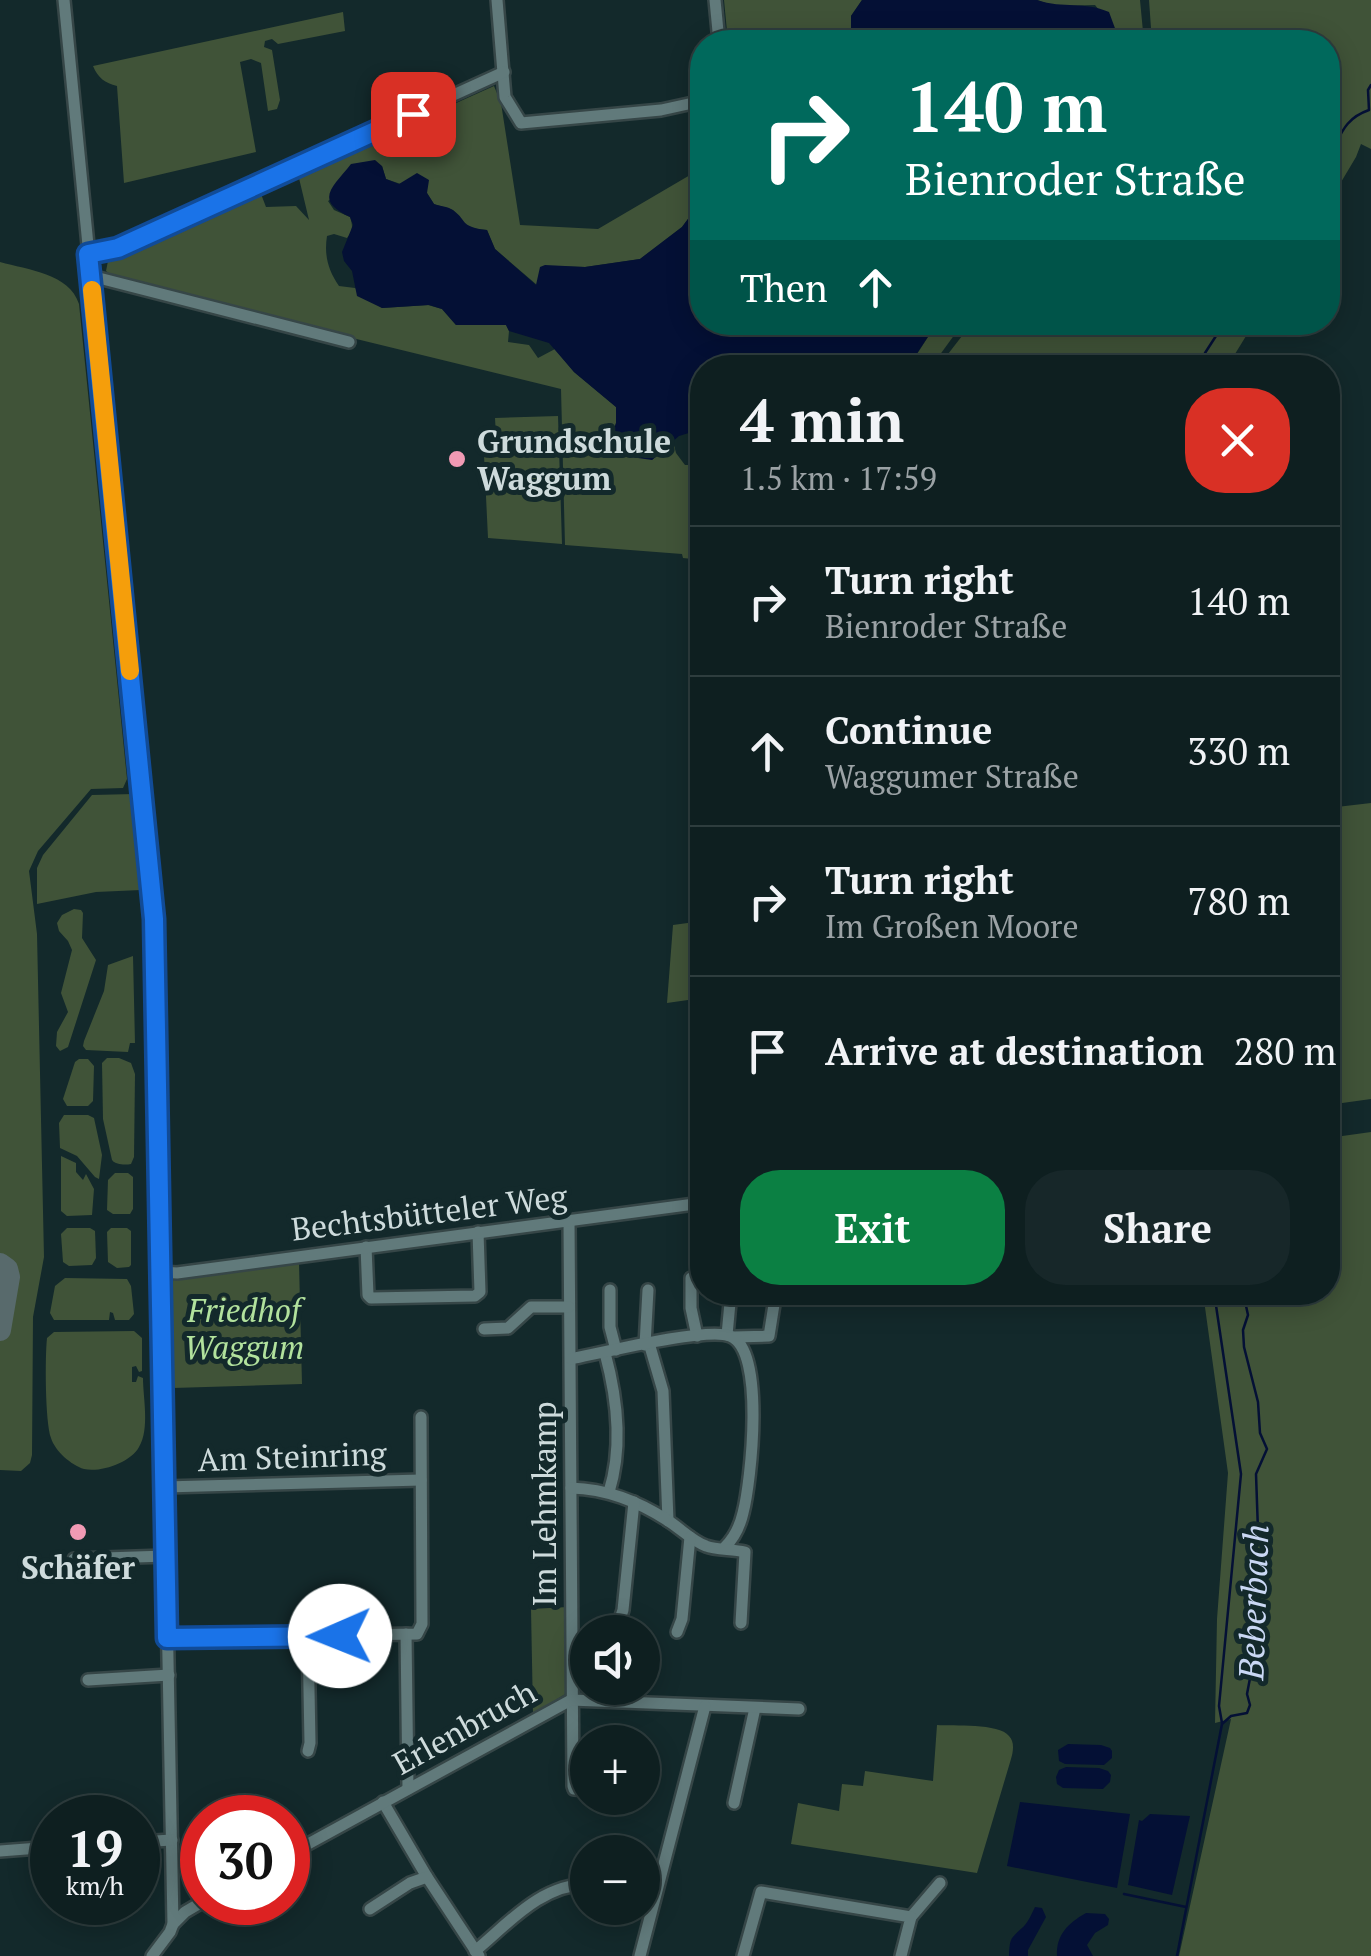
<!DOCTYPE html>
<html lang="en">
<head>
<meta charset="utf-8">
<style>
	:root { --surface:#0e1f20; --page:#172729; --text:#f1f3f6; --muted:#9ba2a5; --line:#2e3d3e; --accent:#0b8043 }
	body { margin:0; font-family:"PT Serif",serif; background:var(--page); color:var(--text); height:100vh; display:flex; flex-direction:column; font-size:38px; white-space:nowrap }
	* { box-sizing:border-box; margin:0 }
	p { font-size:32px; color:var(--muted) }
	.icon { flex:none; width:55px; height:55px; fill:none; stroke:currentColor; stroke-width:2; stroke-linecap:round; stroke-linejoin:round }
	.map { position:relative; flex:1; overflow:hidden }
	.sheet { position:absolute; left:690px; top:355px; width:650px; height:950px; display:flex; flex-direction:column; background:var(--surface); border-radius:40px; box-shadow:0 5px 25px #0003,0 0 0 2px var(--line) }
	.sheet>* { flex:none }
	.guide { position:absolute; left:690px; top:30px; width:650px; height:305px; border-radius:40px; box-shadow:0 5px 25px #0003,0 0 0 2px var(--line); background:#00695c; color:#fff; overflow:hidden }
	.tools { position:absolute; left:570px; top:1615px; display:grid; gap:20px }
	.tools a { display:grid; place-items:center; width:90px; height:90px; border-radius:50%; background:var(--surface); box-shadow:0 5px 25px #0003,0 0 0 2px var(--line); font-size:50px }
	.speed { position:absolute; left:30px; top:1795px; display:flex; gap:20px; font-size:50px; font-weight:700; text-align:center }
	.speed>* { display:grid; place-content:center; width:130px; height:130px; border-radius:50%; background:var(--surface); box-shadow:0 5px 25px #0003,0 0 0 2px var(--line); line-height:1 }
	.speed small { font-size:25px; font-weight:400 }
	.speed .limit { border:15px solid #d22; background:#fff; color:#111 }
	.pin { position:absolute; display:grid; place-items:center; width:85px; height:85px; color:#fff; margin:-42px; border-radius:20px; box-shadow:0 5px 15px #0006 }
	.me { position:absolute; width:110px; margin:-55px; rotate:269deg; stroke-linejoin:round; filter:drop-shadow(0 0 8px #0008) }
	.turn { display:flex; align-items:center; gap:35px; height:210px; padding:0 50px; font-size:45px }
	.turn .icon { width:130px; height:130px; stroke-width:2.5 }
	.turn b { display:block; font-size:70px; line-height:85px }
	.then { display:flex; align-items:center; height:95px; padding:0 50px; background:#0003; gap:20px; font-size:38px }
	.round { display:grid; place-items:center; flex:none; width:105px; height:105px; border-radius:40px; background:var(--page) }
	.overview { display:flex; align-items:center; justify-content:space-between; height:170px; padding:0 50px }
	h1 { font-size:60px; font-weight:800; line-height:75px }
	.cta { display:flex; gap:20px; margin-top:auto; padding:20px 50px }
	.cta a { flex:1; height:115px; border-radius:40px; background:var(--accent); color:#fff; font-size:40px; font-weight:800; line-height:115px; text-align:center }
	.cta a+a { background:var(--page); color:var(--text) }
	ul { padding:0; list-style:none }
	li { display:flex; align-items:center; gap:30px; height:150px; padding:0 50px; border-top:2px solid var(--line) }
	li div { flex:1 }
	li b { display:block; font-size:38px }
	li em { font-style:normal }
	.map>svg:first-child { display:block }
</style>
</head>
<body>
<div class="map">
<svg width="1371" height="1956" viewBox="0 0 1371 1956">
	<rect width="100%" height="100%" fill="#13292b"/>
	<g fill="#405338">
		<polygon points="724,0 862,0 851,16 851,42 728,42"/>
		<polygon points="1037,0 1140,0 1144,42 1111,42 1116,31 1095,5 1054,6"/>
		<polygon points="1149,0 1371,0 1371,149 1361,144 1356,157 1328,204 1328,42 1152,42"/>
		<path d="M343,12L345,31L278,44L272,39L265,41L264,47L272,50L280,100L277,109L268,111L261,63L251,59L240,62L256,152L124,183L117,86C105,83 98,78 93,66Z"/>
		<path d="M494,86L501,103L520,225L598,229L702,168V200L682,227L640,259L585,267L545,266L537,285L495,249L487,230L471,228L463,223L453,210L434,204L427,193L386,179L382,166L328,201L334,210L350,217C353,226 353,231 347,238L334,234L327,236C324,255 328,270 339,286L355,288L382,308L428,305L442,309L456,325H506L509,331L508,342L529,345L538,358L555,349L574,372L616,407V423L611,439L652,460L673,441L676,453L685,465H702V560L683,558L682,554L565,545L561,389L119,281L106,271L108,261L261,194L266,207L296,206L309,220L298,174L339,154L347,156L356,152V148Z"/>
		<path d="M0,262C28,270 69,273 79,304L127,779L123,788L91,789L38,851L29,871L37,934L44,1257L33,1317L32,1455L30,1463L21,1471L0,1470Z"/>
		<polygon points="937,323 963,323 931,367 908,368"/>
		<polygon points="972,323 972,322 1254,323 1227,367 938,367"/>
		<polygon points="558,416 562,544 488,538 484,455 489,454 488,437 496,436 495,418"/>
		<polygon points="134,794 141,890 96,892 37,904 37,868 43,855 92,795"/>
		<polygon points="1371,803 1371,1099 1328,1105 1328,808"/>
		<polygon points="74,909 81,910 83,913 82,938 96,960 68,1047 60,1051 56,1046 57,1032 68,1012 61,993 72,950 68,941 59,931 57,923 62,915"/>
		<polygon points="702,921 702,998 667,1003 673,925"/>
		<polygon points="133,956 135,1043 130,1043 128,1052 86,1050 83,1046 84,1041 104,991 108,965"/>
		<path d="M107,1058H119L131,1063L135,1074L134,1157L131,1164C125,1165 116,1165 112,1160L103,1119L102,1063Z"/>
		<polygon points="88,1059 94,1066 93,1101 88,1106 67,1106 63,1099 75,1062 79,1059"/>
		<polygon points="64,1115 88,1115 94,1118 102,1155 99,1179 95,1177 77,1156 60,1148 59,1123"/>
		<polygon points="1371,1132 1371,1956 1179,1956 1231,1719 1215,1723 1217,1619 1228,1473 1203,1293 1328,1292 1328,1138"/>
		<polygon points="61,1156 76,1163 76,1172 83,1180 86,1174 94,1189 92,1215 67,1216 61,1211"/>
		<polygon points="115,1173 128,1173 133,1177 133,1209 130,1214 113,1214 107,1210 108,1180"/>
		<polygon points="67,1228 90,1228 95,1231 96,1258 92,1265 69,1266 63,1262 61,1234"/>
		<polygon points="111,1228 127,1228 131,1231 131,1265 129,1267 117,1268 108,1262 107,1232"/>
		<polygon points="299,1263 302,1384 173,1388 171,1280"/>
		<polygon points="65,1278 127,1279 131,1286 134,1314 129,1320 115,1320 113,1313 110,1312 109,1320 54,1320 50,1313 55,1286"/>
		<path d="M134,1331L142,1338V1371L139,1372L136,1366L132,1367V1382H136L138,1376L143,1378C143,1398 150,1429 139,1447C131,1462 101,1473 84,1469C71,1465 55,1451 51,1438C45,1422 45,1356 47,1338L54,1332Z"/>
		<polygon points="568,1607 567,1693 533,1714 531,1609"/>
		<path d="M937,1725C953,1726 999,1723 1009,1736C1015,1742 1013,1752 1011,1759L977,1873L791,1844L798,1803L839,1811L842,1784L863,1786L865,1771L933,1781Z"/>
	</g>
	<g fill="#041035">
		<path d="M862,0H1037C1064,9 1084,1 1109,12L1116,31L1111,42H851V16Z"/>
		<path d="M375,160L382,166L386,179L399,184L417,173L429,180L427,193L434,204C439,206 446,206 451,209C468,219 458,227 487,230L495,249L536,285L540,267L545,265L585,267L640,259L682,227L702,200V322L937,323L908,367L702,368V429L679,436L652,460L624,456L611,439L616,423V407L574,372L549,343L509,331L506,325H456L442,309L429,305L382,308L357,296L352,271L344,261L342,252L353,225L350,217C313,200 333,187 351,164Z"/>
		<polygon points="1068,1744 1101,1745 1110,1748 1112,1751 1112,1758 1104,1765 1065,1764 1059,1761 1058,1750"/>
		<polygon points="1066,1767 1099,1768 1108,1771 1111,1775 1110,1782 1103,1789 1063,1788 1057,1784 1056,1777 1059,1770"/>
		<polygon points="1020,1802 1130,1814 1117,1888 1007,1866"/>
		<polygon points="1150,1814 1190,1816 1172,1895 1128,1885 1139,1820 1142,1821"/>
		<path d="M1035,1907L1042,1908L1046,1917L1028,1950V1956H1009C1010,1938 1010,1939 1022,1928C1028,1923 1032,1913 1035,1907Z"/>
		<path d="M1086,1913L1105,1914L1109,1919L1108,1925L1095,1933L1087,1945L1093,1956H1057C1056,1935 1068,1923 1086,1913Z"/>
	</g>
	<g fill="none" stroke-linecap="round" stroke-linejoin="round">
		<g stroke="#041035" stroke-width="2.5">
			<path d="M1328,158C1341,136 1343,119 1369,110L1368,90L1371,85"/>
			<polyline points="1201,368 1205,353 1225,322"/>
			<polyline points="1214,1292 1241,1474 1219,1706 1222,1723"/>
			<polyline points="1124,1894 1186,1907"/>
			<polyline points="1177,1956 1222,1724 1231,1716 1247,1713 1250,1705 1247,1694 1251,1673 1258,1659 1255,1642 1255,1604 1260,1576 1254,1546 1258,1531 1256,1474 1267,1449 1260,1433 1258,1402 1244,1347 1243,1330 1248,1315 1243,1292"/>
		</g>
		<polyline stroke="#586a6c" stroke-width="22" points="0,1264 7,1269 9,1277 0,1330"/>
		<g stroke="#364647" stroke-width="16">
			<g id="minor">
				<polyline points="64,0 154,919 173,1924 170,1932 152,1956"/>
				<polyline points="497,0 505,97 521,123 661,110 702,101"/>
				<polyline points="715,0 719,42"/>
				<polyline points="88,254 117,248 504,72"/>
				<polyline points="91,276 349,342"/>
				<polyline points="569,1220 573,1786 574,1789 588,1790"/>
				<polyline points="366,1247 368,1295 371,1298 475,1296 480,1292 478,1232"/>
				<polyline points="162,1272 177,1273 702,1203"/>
				<polyline points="691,1278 691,1308 697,1336"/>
				<polyline points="610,1290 610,1327 616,1350"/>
				<polyline points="484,1329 508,1328 531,1307 569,1307"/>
				<polyline points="727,1335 731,1292"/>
				<polyline points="734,1337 769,1336 776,1292"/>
				<polyline points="649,1343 663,1391 668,1521"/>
				<polyline points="645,1345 648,1290"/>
				<path d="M605,1353C617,1397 623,1447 609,1492"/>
				<path d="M571,1359C601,1353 706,1327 730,1336C766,1349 751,1482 743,1513C740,1526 734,1538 725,1547"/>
				<polyline points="165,1487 421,1480"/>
				<path d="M571,1488C607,1489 637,1501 667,1520C680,1528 692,1541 706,1546C716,1550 732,1549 745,1552L741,1623"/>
				<polyline points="74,1559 166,1556"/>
				<polyline points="618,1625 623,1610 634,1502"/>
				<polyline points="677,1632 682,1619 690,1537"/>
				<polyline points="406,1634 408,1789"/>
				<polyline points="308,1636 310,1743 308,1751"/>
				<polyline points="167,1638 417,1634 422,1624 421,1417"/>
				<polyline points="88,1680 169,1675"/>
				<polyline points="383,1802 427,1877 479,1956"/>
				<polyline points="734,1803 755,1708"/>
				<polyline points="138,1842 172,1840"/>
				<polyline points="0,1851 52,1847"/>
				<polyline points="288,1855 571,1700 799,1709"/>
				<polyline points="370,1909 410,1883 427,1877"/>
				<polyline points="911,1917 940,1883"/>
				<polyline points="173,1924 185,1912 202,1902"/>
				<path d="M475,1951C509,1923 540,1885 588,1884"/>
				<polyline points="640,1956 705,1706"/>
				<polyline points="743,1956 761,1892 911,1917 901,1956"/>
			</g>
		</g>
		<use href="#minor" stroke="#617a7b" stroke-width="11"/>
	</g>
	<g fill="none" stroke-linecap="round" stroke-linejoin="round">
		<g stroke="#114b97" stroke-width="25">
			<polyline id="route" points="340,1636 167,1638 154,919 88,254 118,248 413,114"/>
		</g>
		<use href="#route" stroke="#1a73e8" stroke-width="18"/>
		<polyline stroke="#f59e0b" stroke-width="18" points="92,290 130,671"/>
	</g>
	<g fill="#f19ab4" stroke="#13292b" stroke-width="4">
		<circle cx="457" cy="459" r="10"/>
		<circle cx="78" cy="1532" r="10"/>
	</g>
	<g text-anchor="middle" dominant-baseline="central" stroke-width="10" stroke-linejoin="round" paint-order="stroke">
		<g font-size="32" font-weight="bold" fill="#cedbdc" stroke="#13292b" text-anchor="start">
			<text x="477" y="441">Grundschule<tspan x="477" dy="37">Waggum</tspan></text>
			<text x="78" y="1567" text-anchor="middle">Schäfer</text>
		</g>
		<g font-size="32" fill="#cedbdc" stroke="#13292b">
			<text transform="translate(429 1212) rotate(-7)">Bechtsbütteler Weg</text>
			<text transform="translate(292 1456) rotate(-2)">Am Steinring</text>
			<text transform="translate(544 1504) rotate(-90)">Im Lehmkamp</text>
			<text transform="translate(464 1727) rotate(-29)">Erlenbruch</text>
		</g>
		<g font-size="32" font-style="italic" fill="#b2e29d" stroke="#13292b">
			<text x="244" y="1310">Friedhof<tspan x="244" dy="37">Waggum</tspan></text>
		</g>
		<g font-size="35" font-style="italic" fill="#cad8f4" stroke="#13292b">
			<text transform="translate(1253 1602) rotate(-88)">Beberbach</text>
		</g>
	</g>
</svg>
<div class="tools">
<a><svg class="icon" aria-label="sound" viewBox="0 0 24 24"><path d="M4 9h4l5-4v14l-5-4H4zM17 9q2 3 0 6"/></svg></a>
<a>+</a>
<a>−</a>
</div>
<div class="speed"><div>19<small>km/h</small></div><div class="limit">30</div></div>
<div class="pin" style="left:413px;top:114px;background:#d93025"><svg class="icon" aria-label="arrive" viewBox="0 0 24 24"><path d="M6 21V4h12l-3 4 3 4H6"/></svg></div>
<svg class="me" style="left:340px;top:1636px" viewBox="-20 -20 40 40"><circle r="19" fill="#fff"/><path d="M0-13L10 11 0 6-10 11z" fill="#1a73e8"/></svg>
<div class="guide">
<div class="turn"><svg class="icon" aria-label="right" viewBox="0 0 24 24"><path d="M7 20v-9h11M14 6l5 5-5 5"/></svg><div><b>140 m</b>Bienroder Straße</div></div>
<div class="then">Then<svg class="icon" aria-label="ahead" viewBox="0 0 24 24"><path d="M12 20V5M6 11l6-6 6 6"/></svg></div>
</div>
<section class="sheet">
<div class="overview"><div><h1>4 min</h1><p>1.5 km · 17:59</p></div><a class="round" style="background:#d93025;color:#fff"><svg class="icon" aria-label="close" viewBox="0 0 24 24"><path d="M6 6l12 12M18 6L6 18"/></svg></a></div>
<ul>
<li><svg class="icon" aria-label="right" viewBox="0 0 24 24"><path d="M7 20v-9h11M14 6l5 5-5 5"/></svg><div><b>Turn right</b><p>Bienroder Straße</p></div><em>140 m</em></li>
<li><svg class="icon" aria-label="ahead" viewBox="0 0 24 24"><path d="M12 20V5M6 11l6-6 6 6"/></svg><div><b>Continue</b><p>Waggumer Straße</p></div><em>330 m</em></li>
<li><svg class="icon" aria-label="right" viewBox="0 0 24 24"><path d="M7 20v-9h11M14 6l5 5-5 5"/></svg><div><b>Turn right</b><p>Im Großen Moore</p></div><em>780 m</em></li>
<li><svg class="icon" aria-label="arrive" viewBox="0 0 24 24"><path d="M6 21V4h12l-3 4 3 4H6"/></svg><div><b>Arrive at destination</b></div><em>280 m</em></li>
</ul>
<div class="cta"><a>Exit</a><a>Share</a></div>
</section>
</div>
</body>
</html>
